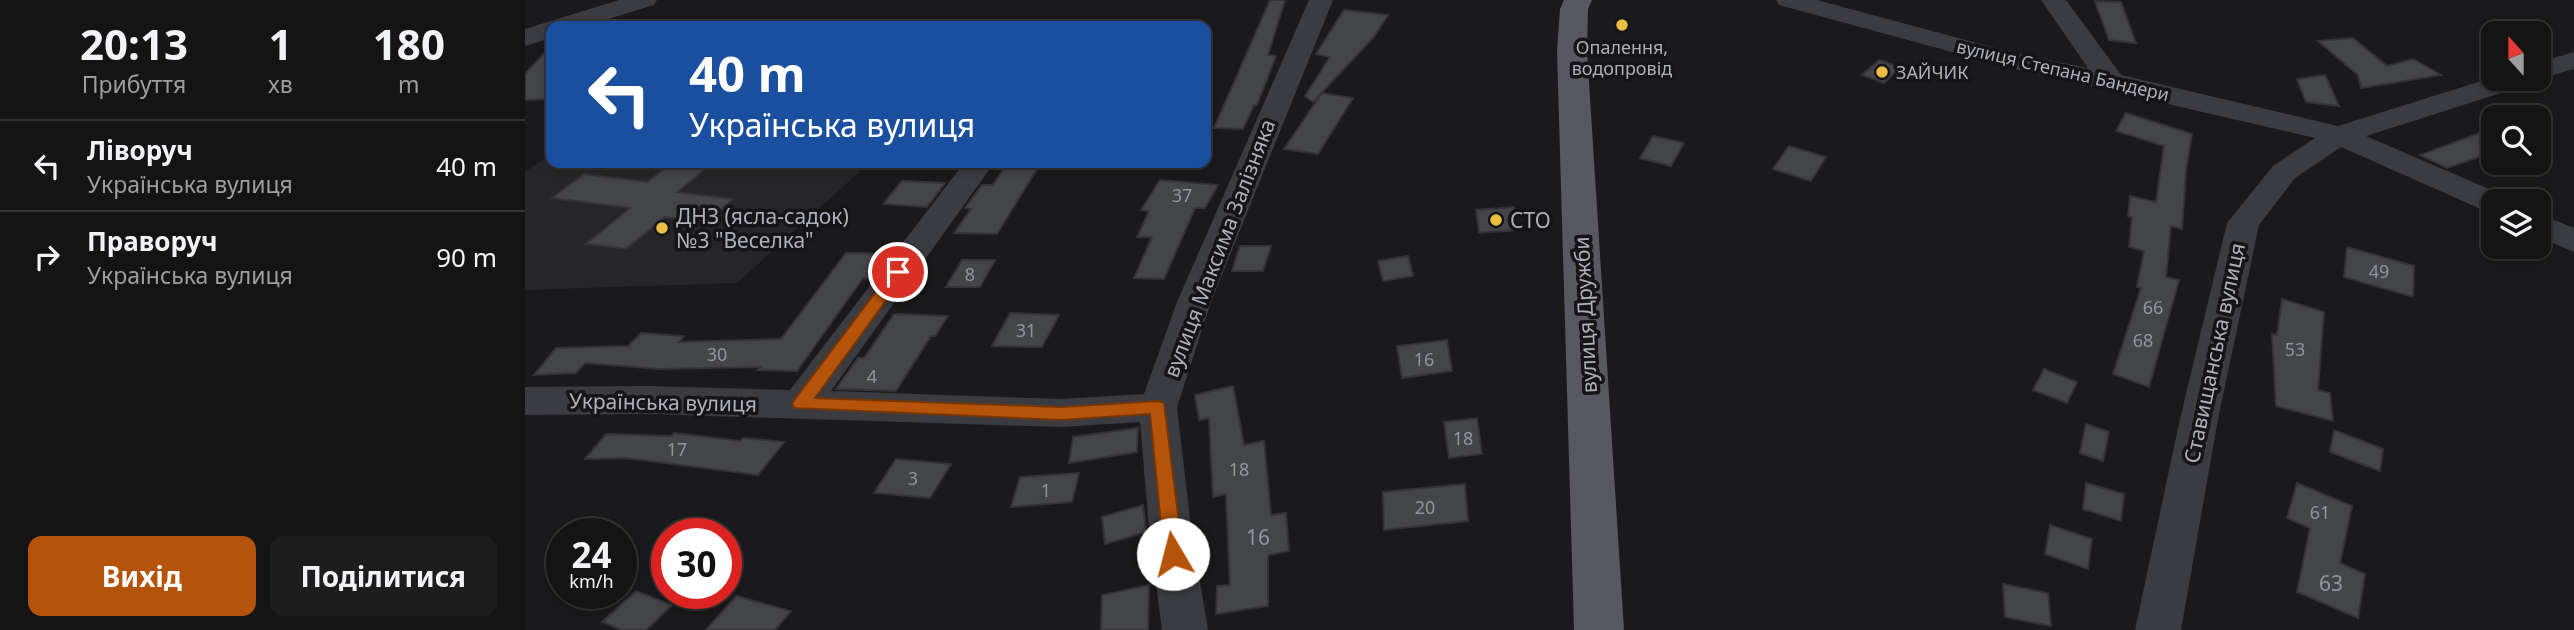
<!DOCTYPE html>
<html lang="uk">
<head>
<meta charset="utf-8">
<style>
	:root { --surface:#141415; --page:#1d1d1e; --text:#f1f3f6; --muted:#9d9ea0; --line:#333334; --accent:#b45309 }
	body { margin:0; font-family:"Noto Sans",sans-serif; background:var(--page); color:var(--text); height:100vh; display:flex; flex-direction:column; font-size:26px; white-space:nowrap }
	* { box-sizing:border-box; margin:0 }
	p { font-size:23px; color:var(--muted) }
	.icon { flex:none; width:38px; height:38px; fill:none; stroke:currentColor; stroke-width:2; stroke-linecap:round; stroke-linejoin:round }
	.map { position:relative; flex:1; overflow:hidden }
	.sheet { display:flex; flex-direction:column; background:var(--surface); width:525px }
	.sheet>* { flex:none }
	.guide { position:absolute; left:21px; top:21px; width:665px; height:147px; border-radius:14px; box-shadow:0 4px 10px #0003,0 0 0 2px var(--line); background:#1a4fa0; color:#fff; overflow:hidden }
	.needle { width:46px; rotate:339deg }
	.buttons { position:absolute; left:1956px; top:21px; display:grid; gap:14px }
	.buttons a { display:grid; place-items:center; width:70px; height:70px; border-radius:14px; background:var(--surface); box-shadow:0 4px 10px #0003,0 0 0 2px var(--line); font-size:35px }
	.speed { position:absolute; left:21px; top:518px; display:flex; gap:14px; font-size:35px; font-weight:700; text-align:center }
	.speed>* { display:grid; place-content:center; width:91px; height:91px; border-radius:50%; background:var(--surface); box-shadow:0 4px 10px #0003,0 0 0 2px var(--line); line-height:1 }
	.speed small { font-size:18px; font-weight:400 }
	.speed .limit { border:10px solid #d22; background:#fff; color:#111 }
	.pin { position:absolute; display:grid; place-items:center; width:60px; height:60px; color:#fff; margin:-30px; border:4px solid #fff; border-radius:50%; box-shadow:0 2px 7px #0007 }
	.me { position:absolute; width:77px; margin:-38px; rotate:352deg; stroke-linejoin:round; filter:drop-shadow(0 0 5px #0008) }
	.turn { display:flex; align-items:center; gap:24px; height:147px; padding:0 28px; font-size:32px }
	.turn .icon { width:91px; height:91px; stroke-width:2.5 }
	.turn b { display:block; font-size:49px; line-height:60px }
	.eta { display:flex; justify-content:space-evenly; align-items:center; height:119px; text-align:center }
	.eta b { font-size:42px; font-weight:700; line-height:49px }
	.cta { display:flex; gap:14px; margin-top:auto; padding:14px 28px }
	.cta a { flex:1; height:80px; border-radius:14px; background:var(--accent); color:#fff; font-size:28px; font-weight:700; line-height:80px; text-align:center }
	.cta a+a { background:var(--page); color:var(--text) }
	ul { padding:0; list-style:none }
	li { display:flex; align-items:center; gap:21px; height:91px; padding:0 28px; border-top:2px solid var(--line) }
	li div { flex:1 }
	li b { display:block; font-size:26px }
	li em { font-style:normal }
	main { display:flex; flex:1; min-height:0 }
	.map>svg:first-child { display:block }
</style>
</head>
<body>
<main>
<section class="sheet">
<div class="eta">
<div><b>20:13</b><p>Прибуття</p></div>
<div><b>1</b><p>хв</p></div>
<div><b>180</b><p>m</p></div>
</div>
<ul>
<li><svg class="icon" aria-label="left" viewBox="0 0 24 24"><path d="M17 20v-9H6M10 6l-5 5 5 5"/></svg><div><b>Ліворуч</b><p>Українська вулиця</p></div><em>40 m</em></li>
<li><svg class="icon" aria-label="right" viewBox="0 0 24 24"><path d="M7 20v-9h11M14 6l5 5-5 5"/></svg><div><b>Праворуч</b><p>Українська вулиця</p></div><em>90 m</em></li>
</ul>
<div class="cta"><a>Вихід</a><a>Поділитися</a></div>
</section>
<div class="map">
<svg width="2049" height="630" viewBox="0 0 2049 630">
	<rect width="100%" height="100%" fill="#1a1a1c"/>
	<polygon fill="#262629" points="26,154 26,163 344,163 212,283 0,290 0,172"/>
	<g fill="#444549" stroke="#343438" stroke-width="2">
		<polygon points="745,0 760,0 743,55 751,56 732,105 729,105 718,129 689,128"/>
		<polygon points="1570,1 1596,2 1611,43 1584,40"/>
		<polygon points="819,10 863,15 848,38 788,102 780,96 805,57 791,54"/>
		<polygon points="1828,38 1862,66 1888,59 1916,75 1836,88 1833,75 1793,41"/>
		<polygon points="26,46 26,99 0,100 0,74"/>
		<polygon points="1354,60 1376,67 1359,83 1337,75"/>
		<polygon points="1800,75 1814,106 1781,102 1772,79"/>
		<polygon points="797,93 828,98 793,154 759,149"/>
		<polygon points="1601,113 1667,134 1661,170 1657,229 1646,226 1641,277 1654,280 1624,387 1588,374 1616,288 1612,287 1619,251 1604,247 1607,217 1603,216 1605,196 1631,202 1639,146 1591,131"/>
		<polygon points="1960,131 1969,136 1969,152 1922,168 1895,155"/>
		<polygon points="1128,136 1159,143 1146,166 1115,158"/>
		<polygon points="1264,146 1301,157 1286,181 1248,169"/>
		<polygon points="147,163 188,163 152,192 208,199 181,223 140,217 101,249 61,244 105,208 27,198 59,174 122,182"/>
		<polygon points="480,167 512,169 472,234 429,233 446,209 440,208 457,185 468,185"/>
		<polygon points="635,180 693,185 680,208 670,208 639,279 609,278 627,237 612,237 624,211 616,210"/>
		<polygon points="377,181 420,183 402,207 358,204"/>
		<polygon points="989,207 992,230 954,233 951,210"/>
		<polygon points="715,246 746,246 738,271 707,271"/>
		<polygon points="1822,247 1889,266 1888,297 1819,277"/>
		<polygon points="321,253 366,254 347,279 338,278 272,371 233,370 236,367 134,369 60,363 51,373 9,375 31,348 103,346 116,333 159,336 154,342 256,339"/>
		<polygon points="883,256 888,276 858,281 853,261"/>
		<polygon points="437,260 470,260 455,287 421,287"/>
		<polygon points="1757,299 1799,312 1793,390 1805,393 1808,421 1751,406 1747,334 1752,335"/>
		<polygon points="485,313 534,315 517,347 467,346"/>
		<polygon points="369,314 423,316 410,336 406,336 371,391 311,389 333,358 339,358"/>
		<polygon points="922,340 927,371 877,378 872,346"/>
		<polygon points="1519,369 1552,382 1542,403 1508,390"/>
		<polygon points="708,386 719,445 739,441 746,515 761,513 764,551 743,555 743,606 691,614 692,586 705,585 701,494 688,497 684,418 674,420 670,395"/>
		<polygon points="952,418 957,454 924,458 919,422"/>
		<polygon points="1561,424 1584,432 1578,461 1555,453"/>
		<polygon points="613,428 612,452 544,463 548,437"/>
		<polygon points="1809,430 1858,449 1855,471 1805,452"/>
		<polygon points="149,433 216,441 218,438 259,442 233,475 101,458 60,459 81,434 146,436"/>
		<polygon points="371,459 426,464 405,498 349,493"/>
		<polygon points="554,473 547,502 486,507 495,477"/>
		<polygon points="1561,483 1599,494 1596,521 1558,509"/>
		<polygon points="1772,483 1827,506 1815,563 1840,574 1833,618 1772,592 1785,528 1762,518"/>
		<polygon points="940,484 943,521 859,530 858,492"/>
		<polygon points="618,505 621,532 580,544 577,517"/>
		<polygon points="1525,525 1567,539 1563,569 1520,554"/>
		<polygon points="1478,584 1523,593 1526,626 1480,617"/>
		<polygon points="624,585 623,630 576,630 577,595"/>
		<polygon points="111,591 147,605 121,630 97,630 77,622"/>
		<polygon points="211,596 266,611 250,630 181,630"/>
	</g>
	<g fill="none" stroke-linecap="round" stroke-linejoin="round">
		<g fill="#3b3c41" fill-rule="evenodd">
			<polygon points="94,0 132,0 129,5 60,26 26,26 26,38 0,46 0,29"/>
			<polygon points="784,0 808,0 686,302 652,407 666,528 683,630 637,630 624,528 615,422 536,427 124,414 0,415 0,387 124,386 265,390 439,163 469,163 306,391 536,399 619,394 652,302"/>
			<polygon points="1251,0 1292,0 1489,53 1563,68 1516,0 1541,0 1596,75 1813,126 1969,77 2005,79 2001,85 1841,136 1980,196 1984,201 1969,201 1969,213 1958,210 1816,147 1770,178 1734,225 1693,419 1656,630 1610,630 1655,419 1702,223 1748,166 1790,138 1486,68 1254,5"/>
			<polygon points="2049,52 2049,69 2014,79 2012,79 2014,62"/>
			<polygon points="2014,214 2049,228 2049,252 2014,237"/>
		</g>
		<polygon fill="#575860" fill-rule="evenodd" points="1039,0 1067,0 1063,9 1062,51 1099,630 1049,630 1032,51 1035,9"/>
	</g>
	<polygon fill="#b45309" stroke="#753606" stroke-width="2" points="373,267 379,269 381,272 379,276 290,398 536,407 633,401 639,403 658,554 655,560 648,562 642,560 639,554 625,414 536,420 270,408 267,404 270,399 368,269"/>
	<g fill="#ecbe42" stroke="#151517" stroke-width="2.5">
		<circle cx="1097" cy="25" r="7"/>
		<circle cx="1357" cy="72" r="7"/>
		<circle cx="971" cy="220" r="7"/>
		<circle cx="137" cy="228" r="7"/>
	</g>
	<g text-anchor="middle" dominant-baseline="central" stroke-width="7" stroke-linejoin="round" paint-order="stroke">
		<g font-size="18" fill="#adb0bb" stroke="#151517">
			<text x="1097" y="47">Опалення,<tspan x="1097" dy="21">водопровід</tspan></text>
			<text x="1371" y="72" text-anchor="start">ЗАЙЧИК</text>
		</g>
		<g font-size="18" fill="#adb0bb" stroke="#151517">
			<text transform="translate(1538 70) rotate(13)">вулиця Степана Бандери</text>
		</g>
		<g font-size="18" fill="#93959e">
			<text x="657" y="195">37</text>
			<text x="1854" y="271">49</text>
			<text x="445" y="274">8</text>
			<text x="1628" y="307">66</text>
			<text x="501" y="330">31</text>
			<text x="1618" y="340">68</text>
			<text x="1770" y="349">53</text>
			<text x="192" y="354">30</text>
			<text x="899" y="359">16</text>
			<text x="347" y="376">4</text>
			<text x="938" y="438">18</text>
			<text x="152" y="449">17</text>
			<text x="714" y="469">18</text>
			<text x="388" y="478">3</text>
			<text x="521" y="490">1</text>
			<text x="900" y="507">20</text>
			<text x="1795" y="512">61</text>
		</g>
		<g font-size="21" fill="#adb0bb" stroke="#151517" text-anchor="start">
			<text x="151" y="216">ДНЗ (ясла-садок)<tspan x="151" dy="24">№3 "Веселка"</tspan></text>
			<text x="985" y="220">СТО</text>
		</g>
		<g font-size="21" fill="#adb0bb" stroke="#151517">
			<text transform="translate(694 248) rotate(-69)">вулиця Максима Залізняка</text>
			<text transform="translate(1060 315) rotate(-93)">вулиця Дружби</text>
			<text transform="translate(1689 353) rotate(-78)">Ставищанська вулиця</text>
			<text transform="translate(138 402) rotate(1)">Українська вулиця</text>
		</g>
		<g font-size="21" fill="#93959e">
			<text x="733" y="537">16</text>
			<text x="1806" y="583">63</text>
		</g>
	</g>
</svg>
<div class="buttons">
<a><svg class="needle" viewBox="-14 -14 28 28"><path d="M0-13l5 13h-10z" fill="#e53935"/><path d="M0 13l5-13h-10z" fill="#9d9ea0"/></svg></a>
<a><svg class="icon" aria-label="search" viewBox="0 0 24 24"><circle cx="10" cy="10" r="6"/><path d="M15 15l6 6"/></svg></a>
<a><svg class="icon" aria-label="layers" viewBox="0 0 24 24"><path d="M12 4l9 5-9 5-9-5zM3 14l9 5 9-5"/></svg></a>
</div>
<div class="speed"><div>24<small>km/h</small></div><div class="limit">30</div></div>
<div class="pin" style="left:373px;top:272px;background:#d93025"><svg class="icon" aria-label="arrive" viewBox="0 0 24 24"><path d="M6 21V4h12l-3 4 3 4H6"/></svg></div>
<svg class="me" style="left:648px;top:554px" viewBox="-20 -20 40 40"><circle r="19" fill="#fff"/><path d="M0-13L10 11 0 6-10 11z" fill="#b45309"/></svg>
<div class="guide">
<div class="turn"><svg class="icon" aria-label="left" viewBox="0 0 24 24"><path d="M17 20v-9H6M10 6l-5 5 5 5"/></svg><div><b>40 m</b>Українська вулиця</div></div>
</div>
</div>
</main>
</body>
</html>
